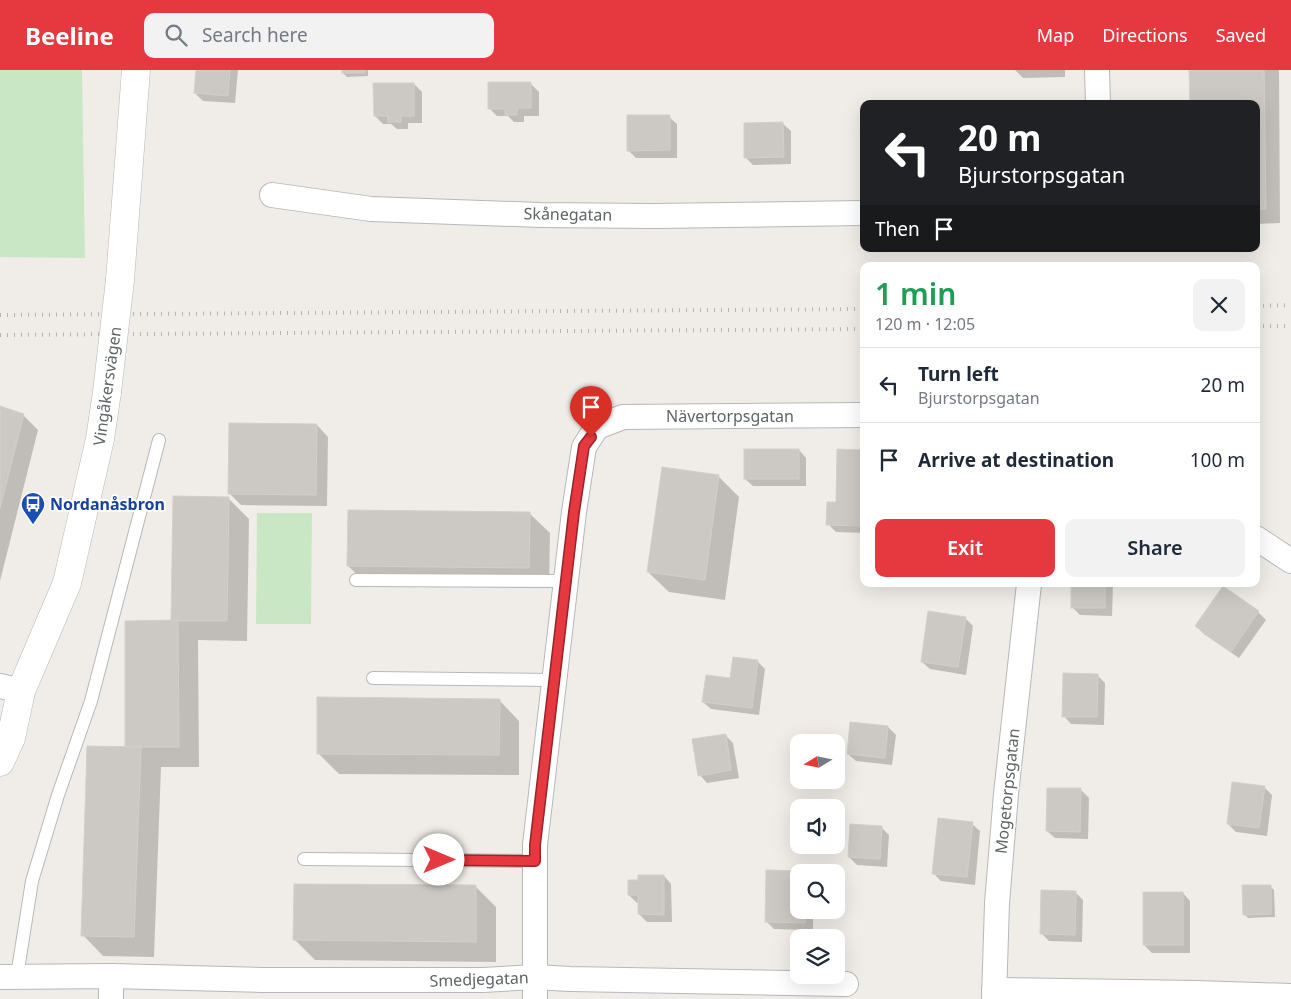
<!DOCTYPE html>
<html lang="en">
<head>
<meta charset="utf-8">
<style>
	:root { --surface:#fff; --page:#f2f2f3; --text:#1f2937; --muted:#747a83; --line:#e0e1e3; --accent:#e6383f }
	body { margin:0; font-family:"Noto Sans",sans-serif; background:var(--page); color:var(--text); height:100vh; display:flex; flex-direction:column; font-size:19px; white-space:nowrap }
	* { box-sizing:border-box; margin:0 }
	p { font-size:16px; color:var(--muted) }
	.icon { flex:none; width:28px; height:28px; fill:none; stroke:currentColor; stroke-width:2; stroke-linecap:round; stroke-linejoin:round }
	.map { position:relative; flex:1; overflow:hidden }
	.sheet { position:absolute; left:860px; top:192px; width:400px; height:325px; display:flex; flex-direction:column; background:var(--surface); border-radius:10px; box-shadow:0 5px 20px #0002 }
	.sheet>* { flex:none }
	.top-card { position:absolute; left:860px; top:30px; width:400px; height:152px; border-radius:10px; box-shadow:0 5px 20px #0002; background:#202124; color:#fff; overflow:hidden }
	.needle { width:32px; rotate:260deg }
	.controls { position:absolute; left:790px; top:664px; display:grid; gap:10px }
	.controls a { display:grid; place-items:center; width:55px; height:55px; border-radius:10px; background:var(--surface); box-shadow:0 5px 20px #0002; font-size:25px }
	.pin { position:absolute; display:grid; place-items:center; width:42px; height:42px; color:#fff; margin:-51px -21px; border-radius:50% 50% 50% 0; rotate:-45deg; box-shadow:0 0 5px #0007 }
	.pin .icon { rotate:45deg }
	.me { position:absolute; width:55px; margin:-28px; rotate:90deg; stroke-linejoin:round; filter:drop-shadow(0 0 4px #0008) }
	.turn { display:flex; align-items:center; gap:18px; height:105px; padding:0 15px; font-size:22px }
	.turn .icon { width:65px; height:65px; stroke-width:2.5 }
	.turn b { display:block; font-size:35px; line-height:42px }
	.then { display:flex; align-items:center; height:48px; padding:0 15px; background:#0003; gap:10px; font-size:19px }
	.round { display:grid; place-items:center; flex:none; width:52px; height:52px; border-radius:10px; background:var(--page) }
	.overview { display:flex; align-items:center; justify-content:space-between; height:85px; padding:0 15px }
	h1 { font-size:30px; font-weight:600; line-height:38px; color:#1e9e55 }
	.button { display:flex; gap:10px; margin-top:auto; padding:10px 15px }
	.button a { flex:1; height:58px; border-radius:10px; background:var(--accent); color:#fff; font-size:20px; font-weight:600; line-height:58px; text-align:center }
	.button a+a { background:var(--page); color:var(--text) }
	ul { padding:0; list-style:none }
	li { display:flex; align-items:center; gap:15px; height:75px; padding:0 15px; border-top:1px solid var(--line) }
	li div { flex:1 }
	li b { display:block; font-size:19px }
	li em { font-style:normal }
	header { display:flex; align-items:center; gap:30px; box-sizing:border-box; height:70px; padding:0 25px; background:var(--accent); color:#fff }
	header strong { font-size:24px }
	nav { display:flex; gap:28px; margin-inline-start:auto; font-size:18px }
	.search { width:350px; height:45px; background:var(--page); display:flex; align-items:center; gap:12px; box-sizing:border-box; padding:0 18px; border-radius:10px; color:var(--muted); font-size:19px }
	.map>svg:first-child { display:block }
</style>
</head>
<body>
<header>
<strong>Beeline</strong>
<div class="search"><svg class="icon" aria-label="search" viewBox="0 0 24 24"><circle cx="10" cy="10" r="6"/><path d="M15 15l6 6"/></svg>Search here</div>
<nav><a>Map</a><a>Directions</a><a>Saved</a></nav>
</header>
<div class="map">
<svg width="1291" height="929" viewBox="0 0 1291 929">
	<rect width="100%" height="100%" fill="#f0ede8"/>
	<g fill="#c9e7c5">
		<polygon points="0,0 82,0 85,188 0,187"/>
		<polygon points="257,443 312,443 311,554 256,554"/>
	</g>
	<g fill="#0003">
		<polygon points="197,0 238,0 235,33 203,31 195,23"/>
		<polygon points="343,0 368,0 368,6 347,7 343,3"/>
		<polygon points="1015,0 1065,0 1065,7 1023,8"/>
		<polygon points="1191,0 1279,0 1280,153 1256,154 1256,34"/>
		<polygon points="414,14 422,22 422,53 408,53 408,59 397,59 391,54 383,54 375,46"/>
		<polygon points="531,14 539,22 539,46 524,46 524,52 514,52 508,46 497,46 489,38"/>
		<polygon points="669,47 677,54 677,88 636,88 628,80"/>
		<polygon points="783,54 791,61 791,94 753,95 745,87"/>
		<polygon points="0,337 23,345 38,360 0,511"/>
		<polygon points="317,355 328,367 327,436 241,435 229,423"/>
		<polygon points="799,380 806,388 806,416 753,416 745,409"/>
		<polygon points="864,381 864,463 836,462 828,454"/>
		<polygon points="719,407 739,427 725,530 669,522 648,502"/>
		<polygon points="228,428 249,449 247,571 198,570 199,697 161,697 154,887 103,886 83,865 126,678 173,552"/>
		<polygon points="529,443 550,463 549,518 369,516 348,496"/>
		<polygon points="1072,514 1113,514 1112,546 1080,545 1072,537"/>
		<polygon points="1258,542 1266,550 1239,588 1204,564 1196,556"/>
		<polygon points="965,548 973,556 966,605 930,599 922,592"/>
		<polygon points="757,591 765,599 759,645 711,639 703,632"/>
		<polygon points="1097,605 1105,613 1104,655 1071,654 1064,646"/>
		<polygon points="499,630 519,651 519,705 339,704 318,683"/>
		<polygon points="888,657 896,665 892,695 856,691 848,684"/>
		<polygon points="725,665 733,673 739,708 707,713 700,705"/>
		<polygon points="1264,717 1272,725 1267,766 1236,762 1228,754"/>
		<polygon points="1081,720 1089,728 1088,769 1055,768 1047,761"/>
		<polygon points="972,754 980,761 975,815 941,811 933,803"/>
		<polygon points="881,757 889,765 887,797 857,795 849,787"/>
		<polygon points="768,801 807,802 799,802 799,840 813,840 813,860 774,859 766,851"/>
		<polygon points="664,806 671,814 672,852 647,852 639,844 639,833 637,833 629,825"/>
		<polygon points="1270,816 1274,820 1275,847 1248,848 1244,844"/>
		<polygon points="476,817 496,837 496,892 315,890 295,870"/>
		<polygon points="1075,822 1083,830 1082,872 1049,871 1041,863"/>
		<polygon points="1183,823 1190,831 1190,883 1152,883 1144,875"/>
	</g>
	<g fill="#ccc8c4" stroke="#d5cfc6">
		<polygon points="196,0 230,0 228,26 194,23"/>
		<rect x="342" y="0" width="23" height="3"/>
		<polygon points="1189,0 1264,0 1266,139 1256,139 1256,34 1190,34"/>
		<polygon points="488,12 531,12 531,38 517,38 517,45 505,45 505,39 488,39"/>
		<polygon points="373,13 414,13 414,46 401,46 401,52 388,52 388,46 374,46"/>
		<polygon points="627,45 670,45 670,80 627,81"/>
		<polygon points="783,52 784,87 744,88 744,53"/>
		<polygon points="0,336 24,344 0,438"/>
		<polygon points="229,353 317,354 316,425 228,424"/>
		<rect x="744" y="379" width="55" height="30"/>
		<polygon points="837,379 864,380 864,456 826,455 827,432 836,432"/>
		<polygon points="662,397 719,405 705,510 647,502"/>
		<polygon points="173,426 229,427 227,551 171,551"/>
		<polygon points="348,440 530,442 529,498 347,496"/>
		<rect x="1071" y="514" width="34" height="24"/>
		<polygon points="1223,516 1259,541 1231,582 1195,556"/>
		<polygon points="928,541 966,547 958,597 921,592"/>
		<polygon points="178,550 179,677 125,677 125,551"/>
		<polygon points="733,587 758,590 752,638 702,632 706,605 730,608"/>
		<polygon points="1063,603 1098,604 1097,647 1062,647"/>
		<polygon points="317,627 500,629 499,685 317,684"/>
		<polygon points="850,652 888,656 885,688 847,684"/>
		<polygon points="726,664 731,700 698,706 692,669"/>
		<polygon points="87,676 141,677 134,867 81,866"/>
		<polygon points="1232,712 1265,716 1259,758 1227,754"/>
		<polygon points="1047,718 1081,718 1080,762 1046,761"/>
		<polygon points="938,748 973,752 967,807 932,804"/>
		<polygon points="850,754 882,756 880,789 848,787"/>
		<polygon points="766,800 807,801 807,802 799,802 799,840 806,840 805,853 765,852"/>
		<polygon points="638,805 664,805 664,845 638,844 638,825 628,825 628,810 638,810"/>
		<polygon points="294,814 476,815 476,872 293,870"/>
		<polygon points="1242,815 1271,815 1271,844 1243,845"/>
		<polygon points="1041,820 1076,821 1075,865 1040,864"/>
		<rect x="1143" y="822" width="40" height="53"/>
	</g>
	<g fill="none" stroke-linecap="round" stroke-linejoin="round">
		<g stroke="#b5b8bb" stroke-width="14">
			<g id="lane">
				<polyline points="356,510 565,511"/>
				<polyline points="373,608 554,610"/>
				<polyline points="304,789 535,791"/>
				<polyline points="17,906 32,811 58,725 91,631 159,370"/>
			</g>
		</g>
		<g stroke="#b5b8bb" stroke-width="26">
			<g id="street">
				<polyline points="1097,0 1098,34"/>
				<polyline points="272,125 371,139 540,145 654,146 864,143"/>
				<polyline points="1256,468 1291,491"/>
				<polyline points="0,616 21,621"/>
				<polyline points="0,907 111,906 262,910 483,910 535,907 570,909 846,914"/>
				<polyline points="994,920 1197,923 1291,926"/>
				<polyline points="111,929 111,906"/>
				<polyline points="535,929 535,775 574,442 584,377 597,357 623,347 864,345"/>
				<polyline points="994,929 997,833 1006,724 1029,514"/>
			</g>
		</g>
		<g stroke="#b4b8bb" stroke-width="29">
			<g id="secondary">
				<polyline points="120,210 136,0"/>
				<polyline points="0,692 11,668 21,621 67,513 100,369 107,322"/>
			</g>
		</g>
		<use href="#lane" stroke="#fff" stroke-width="12"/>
		<use href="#street" stroke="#fff" stroke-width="24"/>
		<use href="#secondary" stroke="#fff" stroke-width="28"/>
		<g stroke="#b4b5b5" stroke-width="4" stroke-dasharray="1 6" stroke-linecap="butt">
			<polyline points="1256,236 1291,235"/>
			<polyline points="0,245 864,239"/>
			<polyline points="1256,256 1291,256"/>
			<polyline points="0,265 864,259"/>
		</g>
		<g stroke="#b4b8bb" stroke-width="29" stroke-linecap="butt">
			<polyline id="secondary-bridge" points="107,322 120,210"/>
		</g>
		<use href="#secondary-bridge" stroke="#fff" stroke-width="28"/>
	</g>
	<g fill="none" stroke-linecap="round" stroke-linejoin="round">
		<g stroke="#962429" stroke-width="12">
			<polyline id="route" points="439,790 535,791 535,775 574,442 584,376 591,367"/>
		</g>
		<use href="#route" stroke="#e6383f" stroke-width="9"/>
	</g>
	<defs>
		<g id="bus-pin" transform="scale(1.25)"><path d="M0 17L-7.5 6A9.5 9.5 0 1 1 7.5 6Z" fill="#1a4fb4" stroke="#fff"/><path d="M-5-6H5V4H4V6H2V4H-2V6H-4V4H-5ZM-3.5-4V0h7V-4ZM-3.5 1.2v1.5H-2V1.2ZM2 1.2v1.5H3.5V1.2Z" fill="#fff"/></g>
	</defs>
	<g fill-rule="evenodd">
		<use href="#bus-pin" x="33" y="434"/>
	</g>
	<g text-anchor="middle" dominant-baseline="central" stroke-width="4" stroke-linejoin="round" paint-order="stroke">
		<g font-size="16" fill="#5f6467" stroke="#fff">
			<text transform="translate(568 144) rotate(1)">Skånegatan</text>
			<text transform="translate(107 316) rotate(-82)">Vingåkersvägen</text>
			<text x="730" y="346">Nävertorpsgatan</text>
			<text transform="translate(1007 721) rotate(-84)">Mogetorpsgatan</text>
			<text transform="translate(479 909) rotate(-2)">Smedjegatan</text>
		</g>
		<g font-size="16" font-weight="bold" fill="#164399" stroke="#fff" text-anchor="start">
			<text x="50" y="434">Nordanåsbron</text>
		</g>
	</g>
</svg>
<div class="controls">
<a><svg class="needle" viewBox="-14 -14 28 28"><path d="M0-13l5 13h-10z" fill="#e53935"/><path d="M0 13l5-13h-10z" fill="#747a83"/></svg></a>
<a><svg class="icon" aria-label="sound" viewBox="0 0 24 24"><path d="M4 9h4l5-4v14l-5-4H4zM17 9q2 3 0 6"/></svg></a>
<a><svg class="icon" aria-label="search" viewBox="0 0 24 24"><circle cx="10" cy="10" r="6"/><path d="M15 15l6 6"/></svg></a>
<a><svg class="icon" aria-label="layers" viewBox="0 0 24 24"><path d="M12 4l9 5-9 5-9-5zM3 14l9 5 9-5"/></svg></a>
</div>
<div class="pin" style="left:591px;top:367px;background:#d93025"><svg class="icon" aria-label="arrive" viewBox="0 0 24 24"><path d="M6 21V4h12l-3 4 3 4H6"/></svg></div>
<svg class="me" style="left:439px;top:790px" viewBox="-20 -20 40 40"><circle r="19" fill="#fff"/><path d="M0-13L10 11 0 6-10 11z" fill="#e6383f"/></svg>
<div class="top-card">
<div class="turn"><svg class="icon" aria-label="left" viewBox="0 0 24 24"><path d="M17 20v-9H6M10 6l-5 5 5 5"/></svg><div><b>20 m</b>Bjurstorpsgatan</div></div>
<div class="then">Then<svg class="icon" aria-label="arrive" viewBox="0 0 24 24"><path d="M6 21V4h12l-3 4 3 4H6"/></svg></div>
</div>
<section class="sheet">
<div class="overview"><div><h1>1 min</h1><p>120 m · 12:05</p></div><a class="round"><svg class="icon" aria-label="close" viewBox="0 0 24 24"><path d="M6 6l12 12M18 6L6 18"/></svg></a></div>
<ul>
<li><svg class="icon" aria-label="left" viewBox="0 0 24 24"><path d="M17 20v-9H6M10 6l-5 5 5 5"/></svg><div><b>Turn left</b><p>Bjurstorpsgatan</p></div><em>20 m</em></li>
<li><svg class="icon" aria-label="arrive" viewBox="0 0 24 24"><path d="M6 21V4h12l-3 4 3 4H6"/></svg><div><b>Arrive at destination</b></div><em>100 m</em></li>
</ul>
<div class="button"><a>Exit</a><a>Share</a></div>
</section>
</div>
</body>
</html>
